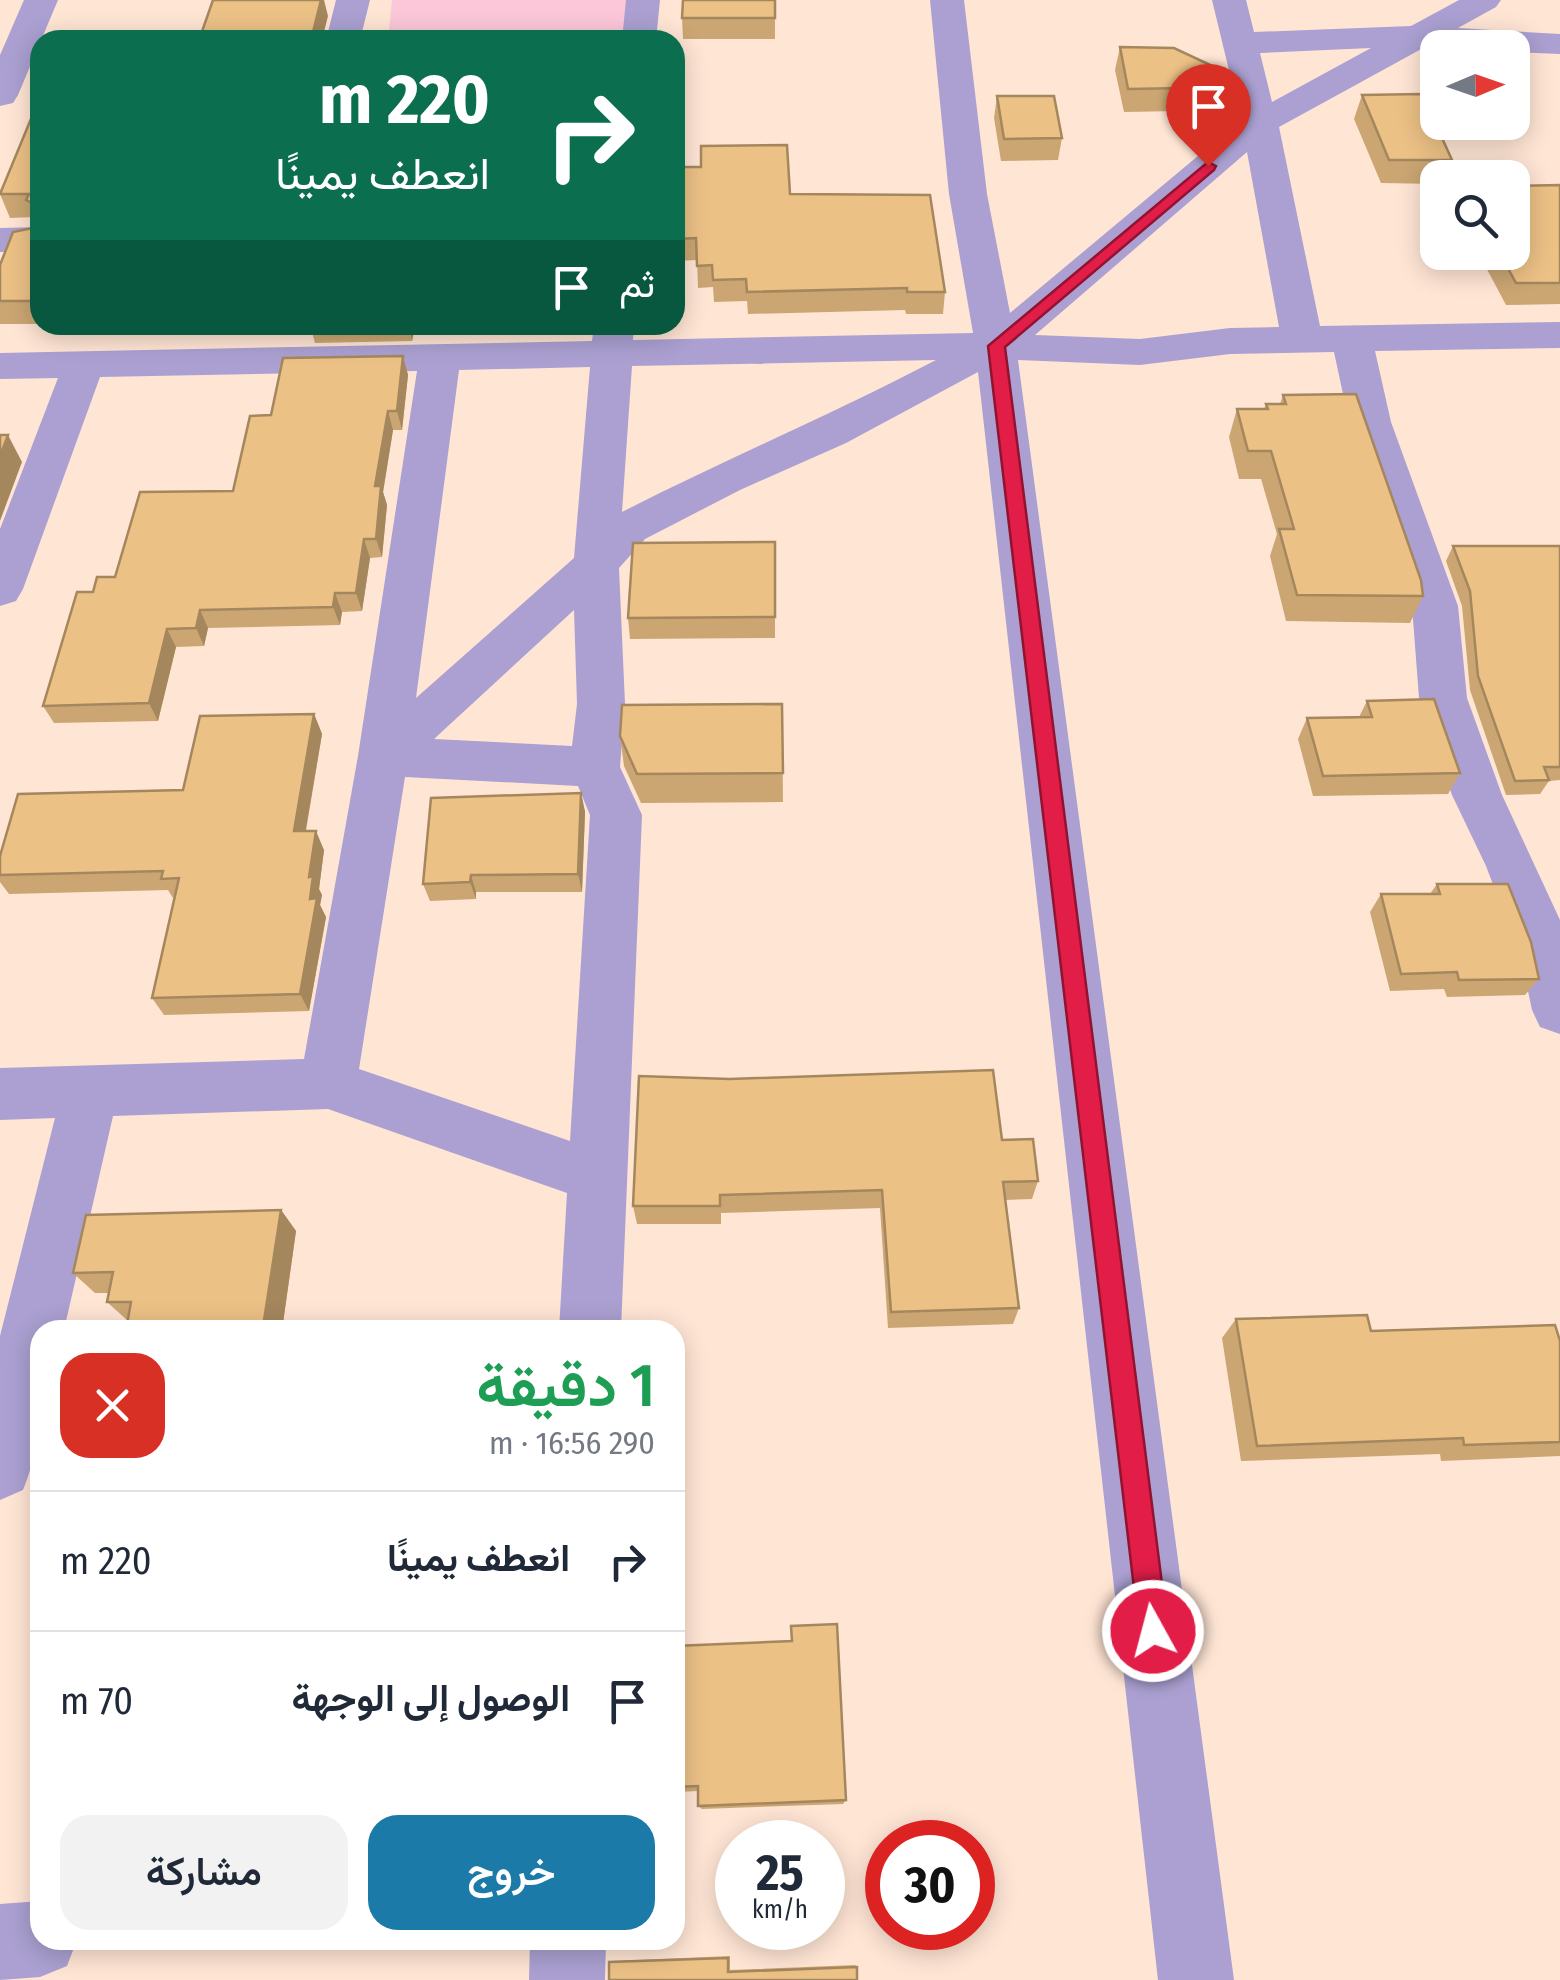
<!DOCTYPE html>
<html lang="ar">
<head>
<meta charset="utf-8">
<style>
	:root { --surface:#fff; --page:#f2f2f3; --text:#1f2937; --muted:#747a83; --line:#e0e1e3; --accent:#1b7aa7 }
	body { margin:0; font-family:"Fira Sans Condensed",Vazirmatn,sans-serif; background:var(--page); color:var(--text); direction:rtl; height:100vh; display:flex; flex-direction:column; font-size:38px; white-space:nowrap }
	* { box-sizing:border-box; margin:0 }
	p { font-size:32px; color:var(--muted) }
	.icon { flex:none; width:55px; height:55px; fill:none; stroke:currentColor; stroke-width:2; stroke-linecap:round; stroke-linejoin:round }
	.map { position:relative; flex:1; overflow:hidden; direction:ltr }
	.details { position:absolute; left:30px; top:1320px; width:655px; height:630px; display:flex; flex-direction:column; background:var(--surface); border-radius:30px; box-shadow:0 5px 25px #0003; direction:rtl }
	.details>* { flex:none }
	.hud { position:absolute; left:30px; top:30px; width:655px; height:305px; border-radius:30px; box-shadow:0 5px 25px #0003; direction:rtl; background:#0b6e4f; color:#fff; overflow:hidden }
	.needle { width:65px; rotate:88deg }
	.buttons { position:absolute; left:1420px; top:30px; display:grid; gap:20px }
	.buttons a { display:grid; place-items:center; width:110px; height:110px; border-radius:20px; background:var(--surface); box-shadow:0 5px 25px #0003; font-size:50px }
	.speed { position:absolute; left:715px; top:1820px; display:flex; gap:20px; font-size:50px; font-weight:700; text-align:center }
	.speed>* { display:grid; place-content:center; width:130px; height:130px; border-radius:50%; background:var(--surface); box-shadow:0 5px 25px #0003; line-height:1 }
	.speed small { font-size:25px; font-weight:400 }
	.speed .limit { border:15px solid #d22; background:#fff; color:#111 }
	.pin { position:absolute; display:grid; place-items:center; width:85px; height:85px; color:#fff; margin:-102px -42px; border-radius:50% 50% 50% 0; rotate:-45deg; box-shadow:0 0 10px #0007 }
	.pin .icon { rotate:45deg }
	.me { position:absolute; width:110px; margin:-55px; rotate:353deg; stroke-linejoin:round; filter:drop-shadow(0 0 8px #0008) }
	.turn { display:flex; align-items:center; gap:35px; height:210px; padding:0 30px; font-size:45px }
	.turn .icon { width:130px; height:130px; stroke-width:2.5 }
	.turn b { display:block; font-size:70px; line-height:85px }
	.then { display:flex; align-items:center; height:95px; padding:0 30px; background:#0003; gap:20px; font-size:38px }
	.round { display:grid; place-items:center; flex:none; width:105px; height:105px; border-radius:30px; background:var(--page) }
	.overview { display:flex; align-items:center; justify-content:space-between; height:170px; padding:0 30px }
	h1 { font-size:60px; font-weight:600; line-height:75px; color:#1e9e55 }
	.primary-button { display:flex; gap:20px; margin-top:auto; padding:20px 30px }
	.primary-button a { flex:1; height:115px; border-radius:30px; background:var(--accent); color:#fff; font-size:40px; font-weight:600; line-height:115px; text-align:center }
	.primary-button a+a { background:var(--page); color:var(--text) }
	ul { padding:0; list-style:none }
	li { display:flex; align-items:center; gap:30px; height:140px; padding:0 30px; border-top:2px solid var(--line) }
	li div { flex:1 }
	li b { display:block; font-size:38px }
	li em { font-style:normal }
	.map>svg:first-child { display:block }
</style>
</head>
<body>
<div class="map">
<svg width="1560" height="1980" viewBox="0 0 1560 1980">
	<rect width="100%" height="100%" fill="#ffe5d4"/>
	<polygon fill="#fbc7d9" points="392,0 626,0 627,40 388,40"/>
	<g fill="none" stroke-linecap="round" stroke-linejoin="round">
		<g fill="#aba0d1" fill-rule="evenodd">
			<polygon points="24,0 58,0 18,95 13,103 0,106 0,55"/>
			<polygon points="336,0 370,0 360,40 326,40"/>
			<polygon points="626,0 660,0 656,40 622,40"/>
			<path d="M930,0H964L987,194L1010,313L1241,120L1212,0H1246L1254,32L1411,26L1459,0H1501L1496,7L1458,28L1560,34V54L1512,52V48L1425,47L1279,127L1320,326L1560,322V348L1375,351L1391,422L1458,606L1467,698L1502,795L1560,920V1034L1540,1027L1532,1010L1521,958L1486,866L1452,795L1419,698L1412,606L1349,422L1334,352L1230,354L1140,365L1018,360L1234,1980H1158L978,372L846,443L740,490L645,539L619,568L625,704L620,767L642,815L621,1330H559L567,1193L328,1109L113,1116L64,1330H40C40,1385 45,1438 23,1490L0,1500V1336L55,1118L0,1120V1068L304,1059L358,756L417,371L100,377L23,589L16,601L0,606V529L58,378L0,379V353L592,341L594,325H634L633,340L973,333L949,194ZM1371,48L1272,102L1260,53ZM1247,152L1279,327L1230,328L1140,339L1035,335ZM936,360C833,414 726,459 622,512L632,366ZM590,367L574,558L416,698L459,370ZM574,610L577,704L572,746L434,739ZM405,777L578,786L590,815L570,1141L359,1069Z"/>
			<polygon points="40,227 40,251 0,252 0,228"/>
			<polygon points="40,1901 40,1940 77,1940 67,1966 40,1977 0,1980 0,1904"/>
			<polygon points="530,1940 606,1940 605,1980 529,1980"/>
		</g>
	</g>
	<g fill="#cba673">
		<polygon points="775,0 775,39 683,39 682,18"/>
		<polygon points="1120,47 1241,87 1235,110 1124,112 1115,70"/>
		<polygon points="1362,95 1452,160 1446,178 1438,178 1438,184 1381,183 1354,119"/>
		<polygon points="997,96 1062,138 1058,160 1001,161 994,118"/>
		<polygon points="40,97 40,324 0,324 0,265 33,228 34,217 10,218 0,194"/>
		<polygon points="1560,185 1560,304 1506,305 1481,258 1483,252 1512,252"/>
		<polygon points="675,194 790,194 945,292 943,314 906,314 905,310 748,314 747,301 714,302 713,287 698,288 697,260 675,261"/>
		<polygon points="310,325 415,325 412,341 315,343"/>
		<polygon points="403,356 408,375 402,430 393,430 383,492 387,505 382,557 370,558 362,611 342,612 340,625 208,628 204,646 176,647 158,721 54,723 43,706 93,592 233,491 271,415"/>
		<polygon points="1283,395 1423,596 1410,623 1286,621 1270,556 1277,534 1261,479 1239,479 1229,437 1237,409 1264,409 1266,404 1280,404"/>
		<polygon points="775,542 775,638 630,639 628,618"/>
		<polygon points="1453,546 1560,546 1560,780 1549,781 1540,794 1506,795 1470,690 1462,606 1446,561"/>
		<polygon points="1367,701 1460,773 1448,794 1313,796 1298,739 1307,718 1359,717"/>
		<polygon points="782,704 783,802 641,803 624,766 620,736"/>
		<polygon points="314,714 322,734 306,831 324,850 319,889 322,895 320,905 326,917 309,1011 164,1015 152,998 174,897 173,898 168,890 9,894 0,882 0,856 183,790"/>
		<polygon points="581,793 585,812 582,892 476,892 476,899 430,901 423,884"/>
		<polygon points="1437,884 1539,979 1525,995 1447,997 1444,989 1390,991 1370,912 1381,894 1430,894"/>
		<polygon points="1002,1140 1038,1181 1032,1199 1005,1200 1019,1308 1013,1324 888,1328 880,1208 721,1213 721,1224 637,1224 633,1206"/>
		<polygon points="281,1210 296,1231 282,1330 126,1330 127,1320 107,1302 109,1293 95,1293 73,1273"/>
		<polygon points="1236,1319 1371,1331 1560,1341 1560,1456 1441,1461 1440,1454 1241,1461 1222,1338"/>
		<polygon points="675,1646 846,1800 843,1804 702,1809 698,1806 698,1791 675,1792"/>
		<polygon points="730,1956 730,1970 855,1965 857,1967 609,1980 609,1962 614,1961"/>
	</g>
	<g fill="#a5875e">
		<polygon points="321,0 324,0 328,16 322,40 311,40"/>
		<polygon points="409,325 415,325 412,341"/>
		<polygon points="403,356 408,375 402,430 397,411"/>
		<polygon points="388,411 393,430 383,492 387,505 382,557 376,539 375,486"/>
		<polygon points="8,435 22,462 0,521 0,456"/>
		<polygon points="364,539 370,558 362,611 356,593"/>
		<polygon points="335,593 342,612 340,625 333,607"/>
		<polygon points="200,610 208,628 204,646 196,628"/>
		<polygon points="167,629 176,647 158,721 149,703"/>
		<polygon points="314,714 322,734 302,851 294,831"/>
		<polygon points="581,793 585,812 582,892 578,874"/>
		<polygon points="316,831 324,850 319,889 322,895 320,905 326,917 309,1011 300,994 310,899 309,877"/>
		<polygon points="471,875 476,892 476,899 470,882"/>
		<polygon points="281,1210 296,1231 282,1330 265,1330 263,1327"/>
	</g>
	<g fill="#ecc186" stroke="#a5875e" stroke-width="2.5">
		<polygon points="213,0 321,0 311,40 199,40"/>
		<polygon points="683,0 775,0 775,18 682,18"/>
		<polygon points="1120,47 1174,48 1238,78 1241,87 1128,89"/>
		<polygon points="1422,94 1452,160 1389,160 1362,95"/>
		<polygon points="997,96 1054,96 1062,138 1004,139"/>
		<polygon points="40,97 40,301 0,301 0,265 13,232 33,228 34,204 26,200 29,194 0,194"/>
		<polygon points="787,145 790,194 930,195 945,292 907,292 907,288 747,292 746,279 713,280 712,265 697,266 696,238 675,239 675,194 681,194 681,167 701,167 701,146"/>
		<polygon points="1560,185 1560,283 1516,283 1499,252 1512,252 1512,186"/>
		<polygon points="403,356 397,411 388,411 375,486 381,486 376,539 364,539 356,593 335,593 333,607 200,610 196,628 167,629 149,703 43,706 77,592 93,592 97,577 115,577 140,492 233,491 250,416 271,415 283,358"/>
		<polygon points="1356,394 1421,580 1423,596 1297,595 1279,529 1294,529 1271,451 1248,451 1237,409 1268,409 1266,404 1286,404 1283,395"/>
		<polygon points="0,435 8,435 0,456"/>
		<polygon points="775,542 775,617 628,618 633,543"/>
		<polygon points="1453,546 1560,546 1560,767 1544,767 1549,780 1515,781 1478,676 1470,591"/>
		<polygon points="1434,699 1460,773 1323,776 1307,718 1372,717 1367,701"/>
		<polygon points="782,704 783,773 637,774 620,736 622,705"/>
		<polygon points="314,714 294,831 316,831 309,877 313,876 310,899 317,898 300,994 152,998 179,878 161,879 163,871 0,875 0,856 18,794 183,790 200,716"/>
		<polygon points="581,793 578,874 471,875 470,882 423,884 431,798"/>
		<polygon points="1437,884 1508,884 1531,942 1539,979 1459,980 1457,972 1401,974 1381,894 1440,894"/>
		<polygon points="993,1070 1002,1140 1033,1139 1038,1181 1003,1182 1019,1308 891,1312 882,1190 720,1195 720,1206 633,1206 639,1076 730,1079"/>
		<polygon points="281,1210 263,1327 126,1330 131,1302 107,1302 113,1272 73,1273 86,1215"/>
		<polygon points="1367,1315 1371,1331 1555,1325 1560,1341 1560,1442 1464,1445 1463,1438 1257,1446 1236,1319"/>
		<polygon points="837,1624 846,1800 698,1806 698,1786 675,1787 675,1646 792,1641 791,1626"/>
		<polygon points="728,1958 728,1972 857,1967 857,1980 609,1980 609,1962"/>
	</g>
	<polygon fill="#e11d48" stroke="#92132f" stroke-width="2.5" points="1208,162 1216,166 1214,170 1005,347 1168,1631 1163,1641 1153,1646 1143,1641 1139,1631 988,346"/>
</svg>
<div class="buttons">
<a><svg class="needle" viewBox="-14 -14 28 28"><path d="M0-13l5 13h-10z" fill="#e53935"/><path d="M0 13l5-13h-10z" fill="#747a83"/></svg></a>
<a><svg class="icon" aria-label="search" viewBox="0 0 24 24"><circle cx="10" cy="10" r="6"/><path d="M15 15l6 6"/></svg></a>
</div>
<div class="speed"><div>25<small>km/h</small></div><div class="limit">30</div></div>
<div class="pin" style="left:1208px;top:166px;background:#d93025"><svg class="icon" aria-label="arrive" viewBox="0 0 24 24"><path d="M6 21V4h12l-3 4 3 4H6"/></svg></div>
<svg class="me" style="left:1153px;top:1631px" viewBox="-20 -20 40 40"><circle r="17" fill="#e11d48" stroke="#fff" stroke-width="3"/><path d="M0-11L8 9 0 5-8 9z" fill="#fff"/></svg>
<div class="hud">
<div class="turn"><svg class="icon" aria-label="right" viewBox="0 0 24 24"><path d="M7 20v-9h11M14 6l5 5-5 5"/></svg><div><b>220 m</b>انعطف يمينًا</div></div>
<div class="then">ثم<svg class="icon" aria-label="arrive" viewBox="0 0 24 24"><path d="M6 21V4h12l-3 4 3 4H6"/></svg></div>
</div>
<section class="details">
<div class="overview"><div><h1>1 دقيقة</h1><p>290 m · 16:56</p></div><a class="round" style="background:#d93025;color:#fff"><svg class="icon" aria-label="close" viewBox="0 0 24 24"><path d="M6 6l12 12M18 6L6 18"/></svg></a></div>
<ul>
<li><svg class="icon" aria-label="right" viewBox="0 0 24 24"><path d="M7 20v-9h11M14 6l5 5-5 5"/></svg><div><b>انعطف يمينًا</b></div><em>220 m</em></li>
<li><svg class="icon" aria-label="arrive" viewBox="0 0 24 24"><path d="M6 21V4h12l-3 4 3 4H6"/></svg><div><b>الوصول إلى الوجهة</b></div><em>70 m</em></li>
</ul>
<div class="primary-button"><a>خروج</a><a>مشاركة</a></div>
</section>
</div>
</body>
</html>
